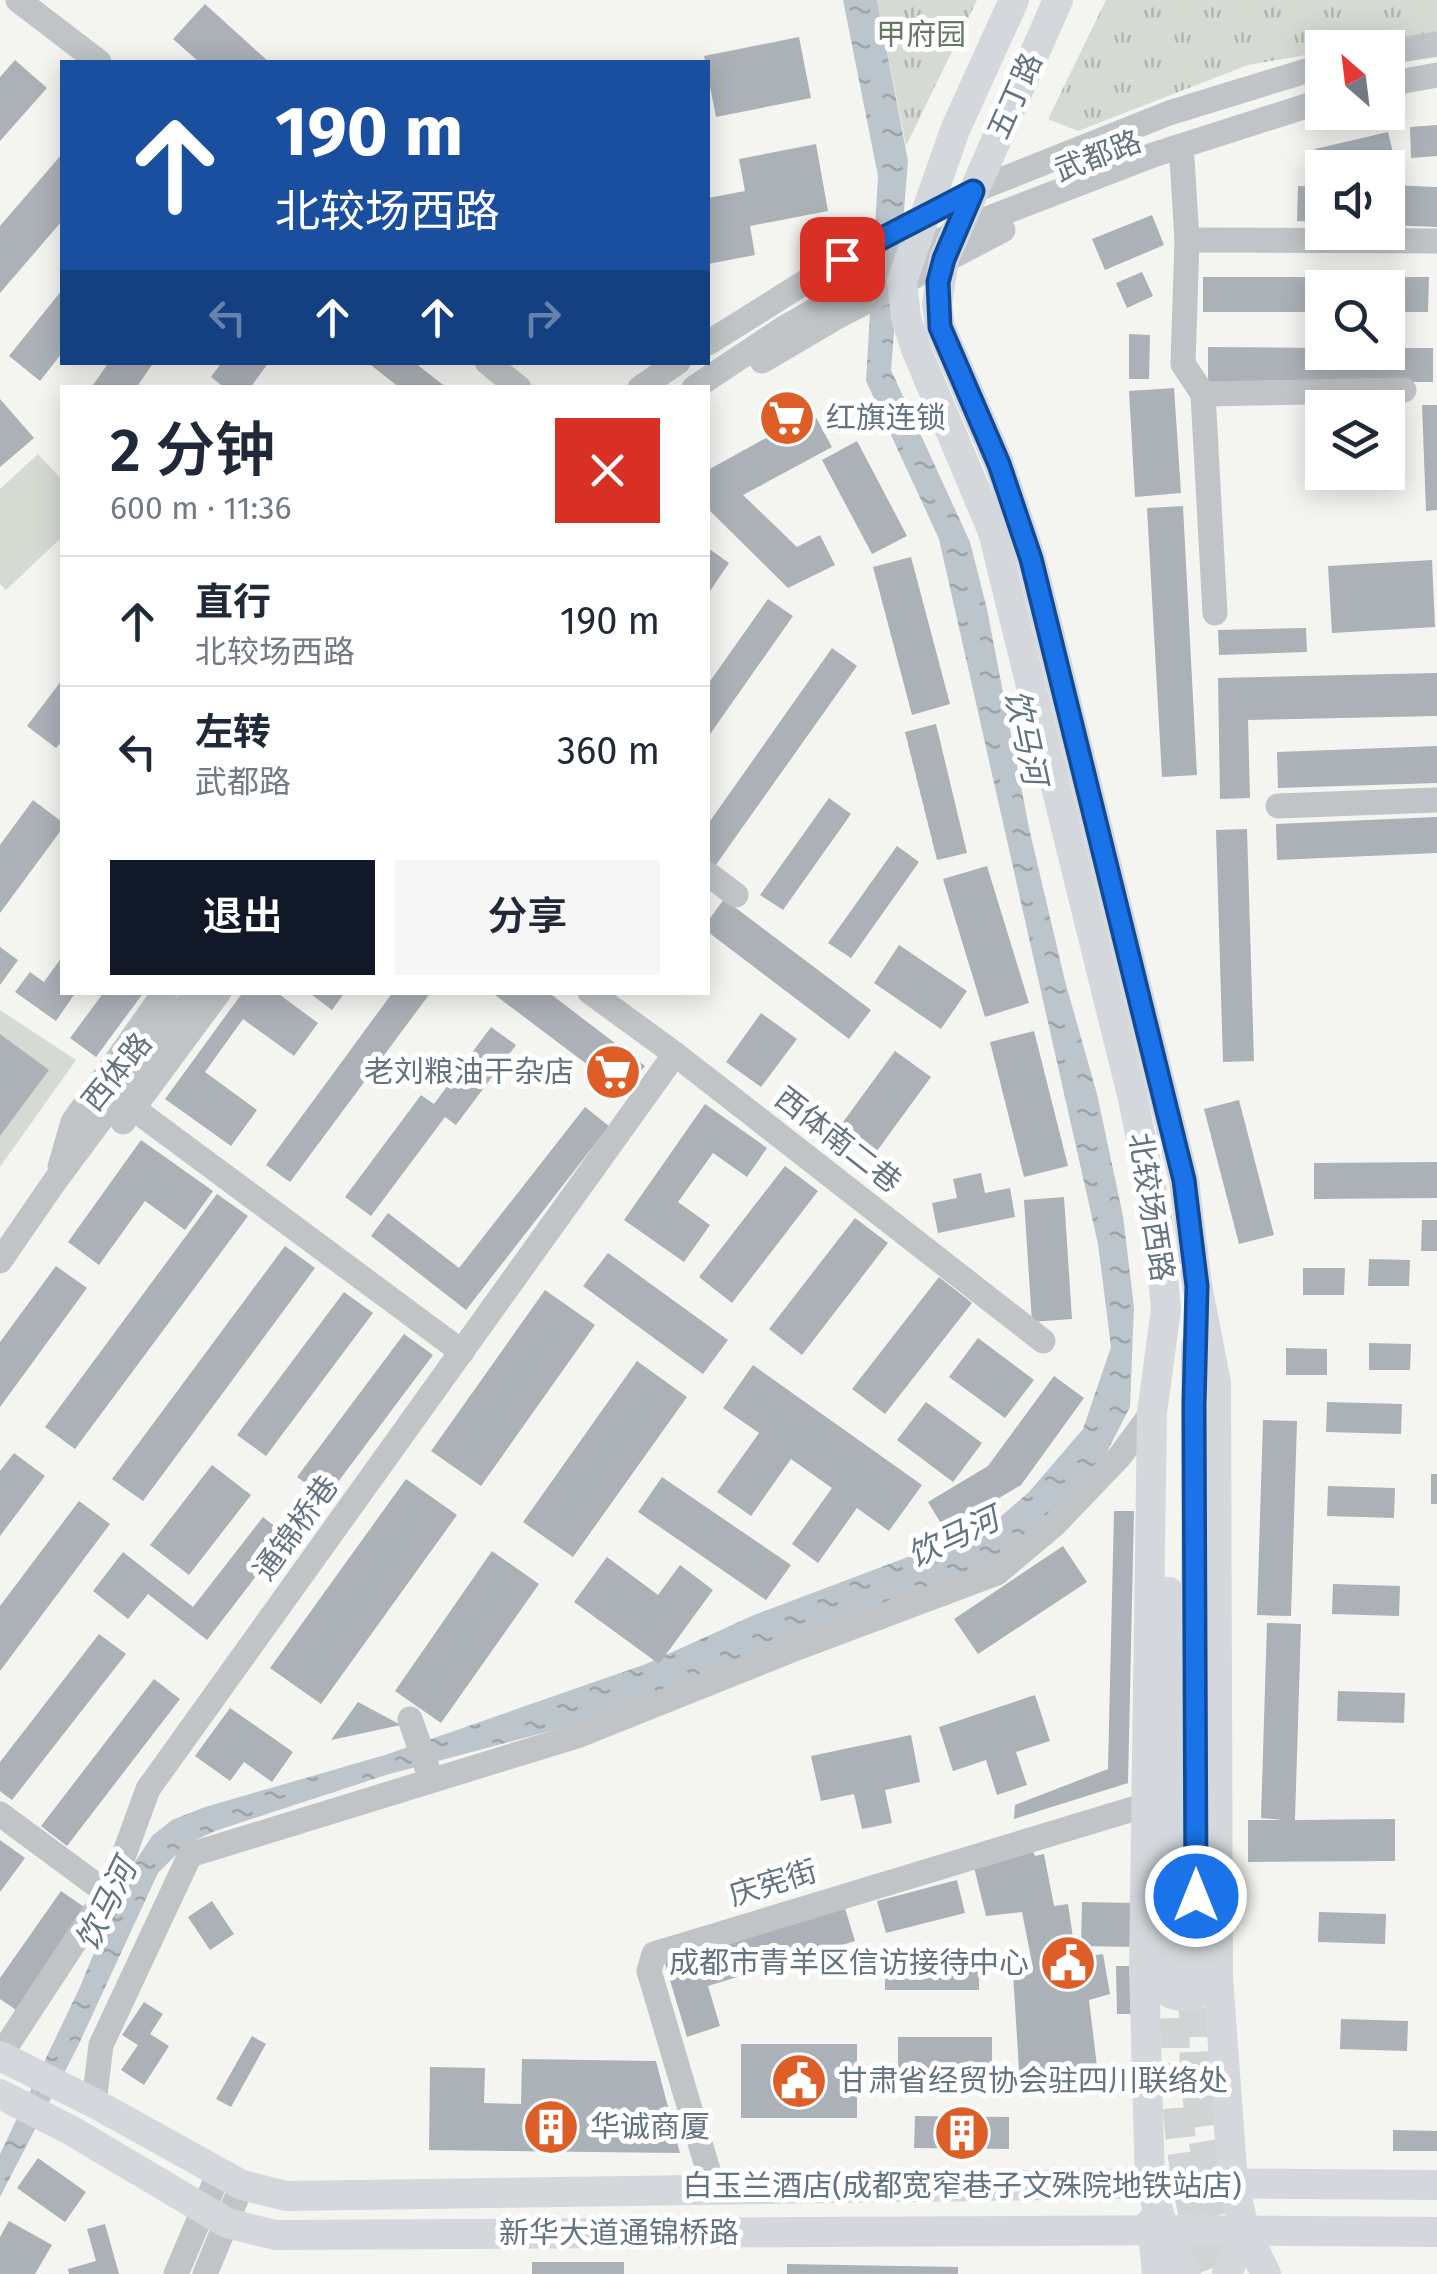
<!DOCTYPE html>
<html lang="zh">
<head>
<meta charset="utf-8">
<style>
	:root { --surface:#fff; --page:#f6f6f7; --text:#1f2937; --muted:#747a83; --line:#e0e1e3; --accent:#111827 }
	body { margin:0; font-family:"Fira Sans","Noto Sans SC",sans-serif; background:var(--page); color:var(--text); height:100vh; display:flex; flex-direction:column; font-size:38px; white-space:nowrap }
	* { box-sizing:border-box; margin:0 }
	p { font-size:32px; color:var(--muted) }
	.icon { flex:none; width:55px; height:55px; fill:none; stroke:currentColor; stroke-width:2; stroke-linecap:round; stroke-linejoin:round }
	.map { position:relative; flex:1; overflow:hidden }
	.panel { position:absolute; left:60px; top:385px; width:650px; height:610px; display:flex; flex-direction:column; background:var(--surface); border-radius:0px; box-shadow:0 5px 25px #0003 }
	.panel>* { flex:none }
	.guide { position:absolute; left:60px; top:60px; width:650px; height:305px; border-radius:0px; box-shadow:0 5px 25px #0003; background:#1a4fa0; color:#fff; overflow:hidden }
	.needle { width:65px; rotate:332deg }
	.fabs { position:absolute; left:1305px; top:30px; display:grid; gap:20px }
	.fabs a { display:grid; place-items:center; width:100px; height:100px; border-radius:0px; background:var(--surface); box-shadow:0 5px 25px #0003; font-size:50px }
	.pin { position:absolute; display:grid; place-items:center; width:85px; height:85px; color:#fff; margin:-42px; border-radius:20px; box-shadow:0 5px 15px #0006 }
	.me { position:absolute; width:110px; margin:-55px; rotate:0deg; stroke-linejoin:round; filter:drop-shadow(0 0 8px #0008) }
	.turn { display:flex; align-items:center; gap:35px; height:210px; padding:0 50px; font-size:45px }
	.turn .icon { width:130px; height:130px; stroke-width:2.5 }
	.turn b { display:block; font-size:70px; line-height:85px }
	.lanes { display:flex; align-items:center; height:95px; padding:0 50px; background:#0003; justify-content:center; gap:50px; direction:ltr }
	.lanes .off { opacity:.35 }
	.round { display:grid; place-items:center; flex:none; width:105px; height:105px; border-radius:0px; background:var(--page) }
	.summary { display:flex; align-items:center; justify-content:space-between; height:170px; padding:0 50px }
	h1 { font-size:60px; font-weight:600; line-height:75px }
	.cta { display:flex; gap:20px; margin-top:auto; padding:20px 50px }
	.cta a { flex:1; height:115px; border-radius:0px; background:var(--accent); color:#fff; font-size:40px; font-weight:600; line-height:115px; text-align:center }
	.cta a+a { background:var(--page); color:var(--text) }
	ul { padding:0; list-style:none }
	li { display:flex; align-items:center; gap:30px; height:130px; padding:0 50px; border-top:2px solid var(--line) }
	li div { flex:1 }
	li b { display:block; font-size:38px }
	li em { font-style:normal }
	.map>svg:first-child { display:block }
</style>
</head>
<body>
<div class="map">
<svg width="1437" height="2274" viewBox="0 0 1437 2274">
	<defs>
		<pattern id="park-tufts" width="24" height="20" patternUnits="userSpaceOnUse" patternTransform="scale(2.5)"><rect width="24" height="20" fill="#d5dbd2"/><path d="M3 7l-1-3M5 7V3M7 7l1-3M15 17l-1-3M17 17v-4M19 17l1-3" fill="none" stroke="#b0b6b0"/></pattern>
		<pattern id="water-ripples" width="26" height="14" patternUnits="userSpaceOnUse" patternTransform="scale(2.5)"><rect width="26" height="14" fill="#bbc5cb"/><path d="M2 4q2-2 4 0t4 0M15 11q2-2 4 0t4 0" fill="none" stroke="#9ca4aa"/></pattern>
	</defs>
	<rect width="100%" height="100%" fill="#f4f5f1"/>
	<g fill="url(#park-tufts)">
		<polygon points="877,0 977,0 906,146"/>
		<polygon points="1106,0 1437,0 1437,33 1351,47 1322,48 1322,52 1248,65 1078,131 1048,119"/>
	</g>
	<g fill="#d5dbd2">
		<polygon points="38,454 62,480 62,537 6,590 0,584 0,489"/>
		<polygon points="0,1010 76,1060 0,1167"/>
	</g>
	<polygon fill="url(#water-ripples)" points="843,0 877,0 908,161 891,370 970,542 987,609 1029,828 1065,981 1097,1094 1123,1216 1134,1307 1130,1407 1097,1471 987,1572 628,1710 386,1775 215,1831 187,1844 158,1873 77,2048 0,2197 0,2154 80,1987 125,1877 152,1836 172,1820 205,1807 385,1755 646,1664 754,1615 990,1526 1029,1492 1083,1429 1111,1347 1098,1244 939,539 866,381 878,176"/>
	<g fill="#abb1b7">
		<polygon points="205,4 269,62 199,62 173,39"/>
		<polygon points="799,37 811,98 716,117 704,56"/>
		<polygon points="15,60 47,88 0,141 0,77"/>
		<polygon points="1437,125 1437,156 1411,158 1410,127"/>
		<polygon points="1388,132 1393,153 1322,168 1321,175 1315,149"/>
		<polygon points="816,144 828,211 750,226 755,255 708,264 708,198 745,191 739,159"/>
		<polygon points="62,154 62,221 0,293 0,226"/>
		<polygon points="1388,185 1437,187 1437,227 1388,225"/>
		<polygon points="1298,186 1322,187 1322,222 1297,221"/>
		<polygon points="1152,215 1164,245 1105,270 1092,239"/>
		<polygon points="1142,272 1153,296 1127,308 1116,283"/>
		<polygon points="1203,277 1429,277 1428,312 1388,312 1388,288 1322,288 1322,312 1203,312"/>
		<polygon points="62,290 62,353 40,381 9,356"/>
		<polygon points="1129,334 1150,335 1149,379 1129,379"/>
		<polygon points="1208,347 1322,348 1322,352 1388,352 1388,348 1433,348 1433,382 1208,382"/>
		<polygon points="109,362 154,362 136,388 91,388"/>
		<polygon points="222,362 269,362 250,388 225,388 211,377"/>
		<polygon points="367,362 414,362 447,388 400,388"/>
		<polygon points="1174,388 1181,493 1135,497 1129,391"/>
		<polygon points="0,399 34,438 0,467"/>
		<polygon points="1422,405 1437,405 1437,510 1426,511"/>
		<polygon points="813,412 832,447 743,495 797,547 820,535 835,565 788,588 708,509 708,470"/>
		<polygon points="857,441 907,536 872,554 822,460"/>
		<polygon points="1183,506 1197,775 1162,777 1147,508"/>
		<polygon points="708,548 729,563 708,594"/>
		<polygon points="911,557 950,704 912,715 873,567"/>
		<polygon points="1432,560 1435,627 1332,633 1328,566"/>
		<polygon points="768,599 793,616 708,737 708,684"/>
		<polygon points="1306,628 1307,652 1219,655 1218,630"/>
		<polygon points="832,648 857,666 715,866 708,861 708,824"/>
		<polygon points="1437,673 1437,716 1248,720 1250,798 1220,799 1218,678"/>
		<polygon points="62,680 62,741 56,748 27,726"/>
		<polygon points="936,724 967,853 937,860 905,732"/>
		<polygon points="1437,746 1437,783 1278,788 1277,752"/>
		<polygon points="829,798 851,814 783,910 760,895"/>
		<polygon points="33,800 62,822 62,829 0,913 0,845"/>
		<polygon points="1437,817 1437,853 1277,860 1276,824"/>
		<polygon points="1247,829 1254,1061 1223,1062 1216,830"/>
		<polygon points="897,846 919,862 851,958 828,943"/>
		<polygon points="987,866 1029,1003 985,1017 943,879"/>
		<polygon points="724,899 871,1010 849,1039 708,932 708,921"/>
		<polygon points="899,945 967,991 941,1029 874,983"/>
		<polygon points="0,947 18,960 0,985"/>
		<polygon points="62,957 62,992 76,992 56,1021 15,992 30,972 44,982"/>
		<polygon points="104,992 144,992 96,1057 70,1038"/>
		<polygon points="243,992 276,992 318,1023 294,1056 243,1019 205,1072 257,1110 231,1146 165,1099"/>
		<polygon points="308,992 345,992 332,1010"/>
		<polygon points="393,992 431,992 290,1182 266,1165"/>
		<polygon points="491,992 548,992 645,1066 625,1093"/>
		<polygon points="761,1013 797,1039 761,1087 726,1062"/>
		<polygon points="491,1027 516,1045 456,1125 445,1117 371,1216 345,1197 421,1095 434,1104"/>
		<polygon points="1034,1031 1068,1166 1024,1177 990,1042"/>
		<polygon points="0,1034 49,1070 0,1136"/>
		<polygon points="895,1051 931,1077 874,1155 838,1129"/>
		<polygon points="1239,1100 1274,1235 1239,1244 1204,1109"/>
		<polygon points="705,1104 767,1148 747,1177 713,1153 678,1202 710,1225 684,1262 624,1220"/>
		<polygon points="585,1107 609,1126 466,1310 371,1236 388,1213 459,1268"/>
		<polygon points="141,1140 213,1191 185,1230 145,1201 99,1265 68,1242"/>
		<polygon points="1437,1162 1437,1198 1314,1199 1314,1163"/>
		<polygon points="785,1166 818,1191 732,1303 699,1277"/>
		<polygon points="981,1173 985,1193 1010,1188 1015,1217 938,1233 932,1203 957,1198 953,1179"/>
		<polygon points="217,1194 248,1216 75,1449 45,1427"/>
		<polygon points="1064,1197 1072,1319 1032,1322 1024,1200"/>
		<polygon points="855,1218 888,1243 802,1355 769,1329"/>
		<polygon points="1422,1220 1437,1220 1437,1251 1421,1251"/>
		<polygon points="285,1246 315,1268 143,1501 112,1479"/>
		<polygon points="608,1253 728,1340 703,1374 583,1286"/>
		<polygon points="1369,1259 1410,1260 1409,1286 1368,1286"/>
		<polygon points="56,1266 87,1288 0,1407 0,1342"/>
		<polygon points="1303,1268 1345,1268 1344,1295 1303,1295"/>
		<polygon points="939,1277 972,1303 885,1414 852,1389"/>
		<polygon points="545,1290 595,1325 481,1486 431,1451"/>
		<polygon points="344,1292 373,1313 266,1456 237,1435"/>
		<polygon points="404,1334 433,1355 326,1498 297,1477"/>
		<polygon points="978,1338 1034,1380 1005,1418 949,1377"/>
		<polygon points="1369,1343 1411,1344 1410,1370 1369,1370"/>
		<polygon points="1286,1348 1327,1349 1327,1375 1286,1375"/>
		<polygon points="637,1361 687,1397 573,1557 523,1522"/>
		<polygon points="753,1365 922,1485 889,1531 857,1508 818,1563 792,1544 832,1488 791,1459 751,1516 717,1492 759,1433 723,1408"/>
		<polygon points="1054,1376 1084,1398 1021,1485 945,1530 928,1502 988,1466"/>
		<polygon points="926,1402 982,1443 953,1482 897,1440"/>
		<polygon points="1327,1402 1402,1404 1401,1434 1326,1432"/>
		<polygon points="1263,1420 1297,1421 1291,1616 1257,1615"/>
		<polygon points="14,1453 45,1476 0,1536 0,1471"/>
		<polygon points="212,1465 251,1495 189,1575 150,1545"/>
		<rect x="1431" y="1474" width="6" height="30"/>
		<polygon points="662,1477 791,1565 766,1600 638,1512"/>
		<polygon points="406,1479 457,1515 321,1704 270,1668"/>
		<polygon points="1328,1486 1395,1488 1394,1518 1327,1516"/>
		<polygon points="79,1501 110,1524 0,1671 0,1606"/>
		<polygon points="1114,1511 1134,1511 1128,1783 1014,1819 1015,1805 1108,1769"/>
		<polygon points="263,1517 287,1536 207,1640 148,1594 128,1619 93,1591 123,1552 193,1607"/>
		<polygon points="1063,1546 1087,1582 978,1654 954,1619"/>
		<polygon points="492,1551 539,1584 441,1723 395,1691"/>
		<polygon points="607,1557 658,1595 680,1565 713,1590 659,1664 574,1602"/>
		<polygon points="1333,1584 1400,1586 1399,1616 1332,1614"/>
		<polygon points="1267,1623 1301,1624 1295,1820 1395,1819 1395,1861 1248,1862 1248,1820 1283,1820 1261,1818"/>
		<polygon points="99,1634 126,1654 12,1800 0,1791 0,1762"/>
		<polygon points="154,1679 180,1699 67,1846 41,1826"/>
		<polygon points="1338,1691 1405,1693 1404,1723 1337,1721"/>
		<polygon points="1035,1695 1050,1741 1016,1752 1027,1785 997,1795 986,1760 953,1771 939,1727"/>
		<polygon points="358,1702 401,1725 331,1740"/>
		<polygon points="230,1708 293,1752 272,1782 244,1762 230,1781 195,1756"/>
		<polygon points="911,1735 920,1782 885,1790 892,1823 862,1829 854,1794 821,1801 811,1756"/>
		<polygon points="0,1840 25,1858 0,1892"/>
		<polygon points="1032,1849 1035,1856 1044,1854 1054,1906 1068,1904 1076,1958 1103,1954 1110,1994 1089,2000 1098,2075 1020,2086 1013,1973 1019,1968 1033,1968 1022,1912 986,1916 973,1863"/>
		<polygon points="957,1880 965,1913 886,1933 877,1901"/>
		<polygon points="61,1891 87,1909 16,2010 0,1999 0,1978"/>
		<polygon points="212,1901 234,1934 210,1950 188,1917"/>
		<polygon points="1082,1902 1135,1903 1134,1947 1081,1946"/>
		<polygon points="844,1905 855,1941 708,1986 720,2026 687,2037 664,1960"/>
		<polygon points="1319,1912 1386,1914 1385,1944 1318,1942"/>
		<rect x="885" y="1958" width="94" height="32"/>
		<polygon points="1116,1966 1133,1966 1133,2014 1117,2014"/>
		<polygon points="144,2002 163,2014 150,2034 169,2046 144,2085 121,2070 138,2045 122,2035"/>
		<polygon points="1341,2019 1408,2021 1407,2051 1340,2049"/>
		<polygon points="252,2036 266,2044 231,2107 216,2099"/>
		<rect x="898" y="2037" width="94" height="32"/>
		<rect x="741" y="2044" width="116" height="74"/>
		<polygon points="522,2059 656,2061 680,2153 429,2150 430,2067 485,2068 484,2103 521,2104"/>
		<polygon points="915,2116 1009,2117 1009,2149 914,2148"/>
		<polygon points="1393,2130 1437,2131 1437,2151 1393,2151"/>
		<polygon points="38,2158 86,2192 65,2222 17,2188"/>
		<polygon points="9,2221 52,2245 35,2274 0,2274 0,2237"/>
		<polygon points="105,2224 119,2274 69,2274 68,2269 96,2261 87,2229"/>
		<rect x="532" y="2262" width="92" height="12"/>
		<polygon points="787,2264 958,2267 958,2274 787,2274"/>
	</g>
	<g fill="none" stroke-linecap="round" stroke-linejoin="round">
		<g stroke="#d0d4d5" stroke-width="30" stroke-dasharray="30 15" stroke-linecap="butt">
			<path d="M1174,1973C1174,2076 1176,2176 1211,2274"/>
			<path d="M1194,2007C1191,2083 1206,2181 1232,2252"/>
		</g>
		<g stroke="#c0c4c7" stroke-width="25">
			<polyline points="18,0 99,62"/>
			<polyline points="1388,52 1437,44"/>
			<polyline points="1388,84 1437,75"/>
			<polyline points="1182,159 1187,240 1183,364 1203,394 1404,390"/>
			<polyline points="1187,240 1437,241"/>
			<polyline points="708,343 842,259 973,191 1169,113 1322,66"/>
			<polyline points="762,361 837,317 1003,230"/>
			<polyline points="487,362 519,388"/>
			<polyline points="640,388 678,362"/>
			<polyline points="694,388 784,328 919,250 992,217 1153,155 1322,101"/>
			<polyline points="1203,394 1215,613"/>
			<polyline points="1278,806 1437,800"/>
			<polyline points="708,874 736,895"/>
			<polyline points="590,992 675,1054 1043,1341"/>
			<polyline points="134,1109 462,1352"/>
			<polyline points="123,1122 219,992"/>
			<polyline points="60,1167 73,1122 165,992"/>
			<polyline points="0,1261 55,1181 196,992"/>
			<polyline points="410,1719 431,1779"/>
			<polyline points="0,1814 107,1893"/>
			<polyline points="0,2056 114,1882 148,1789 675,1054"/>
			<polyline points="94,2103 101,2045 190,1855 580,1735 792,1650 997,1573 1054,1525 1120,1456 1152,1413"/>
			<polyline points="714,2190 649,1971 654,1954 1146,1805"/>
			<polyline points="176,2274 219,2173"/>
			<polyline points="205,2274 242,2185"/>
		</g>
		<g stroke="#d4d8dc" stroke-width="30">
			<polyline points="1014,0 955,130 902,281 906,318 916,349 993,532 1133,1099 1158,1223 1166,1309 1152,1413 1144,1967 1150,2183 1164,2230 1186,2274"/>
			<polyline points="1058,0 944,259 937,304 940,327 999,464 1031,559 1184,1180 1197,1285 1216,1383 1218,1978 1233,2183 1245,2231 1266,2274"/>
			<polyline points="1196,1345 1196,1972"/>
			<polyline points="1169,1592 1174,1970"/>
			<path d="M1144,1967C1165,2000 1189,2007 1218,1978"/>
			<polyline points="0,2056 94,2103 242,2185 286,2196 1185,2183 1437,2185"/>
			<polyline points="0,2094 72,2131 227,2223 275,2235 1192,2230 1437,2232"/>
			<polyline points="1152,2221 1157,2274"/>
			<polyline points="1227,2274 1245,2231"/>
		</g>
	</g>
	<g fill="none" stroke-linecap="round" stroke-linejoin="round">
		<g stroke="#114b97" stroke-width="25">
			<polyline id="route" points="842,259 973,191 944,259 938,282 940,327 999,464 1031,559 1184,1180 1197,1286 1194,1405 1196,1896"/>
		</g>
		<use href="#route" stroke="#1a73e8" stroke-width="18"/>
	</g>
	<defs>
		<g id="supermarket-disc" transform="scale(2.875)"><circle r="9.5" fill="#de5e28" stroke="#fff"/><path d="M-6-5.5h2.5l.6 2H6L4.5 2H-2.5L-4.4-4H-6ZM-1.5 3.2a1.3 1.3 0 1 0 .1 0ZM3 3.2a1.3 1.3 0 1 0 .1 0Z" fill="#fff"/></g>
		<g id="civic-disc" transform="scale(2.875)"><circle r="9.5" fill="#de5e28" stroke="#fff"/><path d="M-.6-6.5H3V-4.5H.6V-3L4-1V1h2V6H-6V1h2V-1L-.6-3ZM-1.2 2.5V6h2.4V2.5Z" fill="#fff"/></g>
		<g id="building-disc" transform="scale(2.875)"><circle r="9.5" fill="#de5e28" stroke="#fff"/><path d="M-4-6H4V6H1V3H-1V6H-4ZM-2.5-4.3h1.7v1.8h-1.7ZM.8-4.3h1.7v1.8H.8ZM-2.5-1h1.7V.8h-1.7ZM.8-1h1.7V.8H.8Z" fill="#fff"/></g>
	</defs>
	<g fill-rule="evenodd">
		<use href="#supermarket-disc" x="787" y="418"/>
		<use href="#supermarket-disc" x="613" y="1072"/>
		<use href="#civic-disc" x="1068" y="1963"/>
		<use href="#civic-disc" x="799" y="2081"/>
		<use href="#building-disc" x="551" y="2127"/>
		<use href="#building-disc" x="962" y="2133"/>
	</g>
	<g text-anchor="middle" dominant-baseline="central" stroke-width="10" stroke-linejoin="round" paint-order="stroke">
		<g font-size="30" fill="#667963" stroke="#fff">
			<text x="921" y="35">甲府园</text>
		</g>
		<g font-size="30" fill="#647381" stroke="#fff">
			<text transform="translate(1015 96) rotate(-66)">五丁路</text>
			<text transform="translate(1098 156) rotate(-21)">武都路</text>
			<text transform="translate(117 1072) rotate(-51)">西体路</text>
			<text transform="translate(838 1140) rotate(38)">西体南二巷</text>
			<text transform="translate(1151 1207) rotate(81)">北较场西路</text>
			<text transform="translate(296 1528) rotate(-54)">通锦桥巷</text>
			<text transform="translate(773 1883) rotate(-17)">庆宪街</text>
			<text x="619" y="2233">新华大道通锦桥路</text>
		</g>
		<g font-size="30" fill="#647381" stroke="#fff" text-anchor="start">
			<text x="826" y="418">红旗连锁</text>
			<text x="574" y="1072" text-anchor="end">老刘粮油干杂店</text>
			<text x="1029" y="1963" text-anchor="end">成都市青羊区信访接待中心</text>
			<text x="838" y="2081">甘肃省经贸协会驻四川联络处</text>
			<text x="590" y="2127">华诚商厦</text>
			<text x="962" y="2186" text-anchor="middle">白玉兰酒店(成都宽窄巷子文殊院地铁站店)</text>
		</g>
		<g font-size="32" font-style="italic" fill="#60747f" stroke="#fff">
			<text transform="translate(1026 737) rotate(78)">饮马河</text>
			<text transform="translate(953 1537) rotate(-25)">饮马河</text>
			<text transform="translate(106 1905) rotate(-64)">饮马河</text>
		</g>
	</g>
</svg>
<div class="fabs">
<a><svg class="needle" viewBox="-14 -14 28 28"><path d="M0-13l5 13h-10z" fill="#e53935"/><path d="M0 13l5-13h-10z" fill="#747a83"/></svg></a>
<a><svg class="icon" aria-label="sound" viewBox="0 0 24 24"><path d="M4 9h4l5-4v14l-5-4H4zM17 9q2 3 0 6"/></svg></a>
<a><svg class="icon" aria-label="search" viewBox="0 0 24 24"><circle cx="10" cy="10" r="6"/><path d="M15 15l6 6"/></svg></a>
<a><svg class="icon" aria-label="layers" viewBox="0 0 24 24"><path d="M12 4l9 5-9 5-9-5zM3 14l9 5 9-5"/></svg></a>
</div>
<div class="pin" style="left:842px;top:259px;background:#d93025"><svg class="icon" aria-label="arrive" viewBox="0 0 24 24"><path d="M6 21V4h12l-3 4 3 4H6"/></svg></div>
<svg class="me" style="left:1196px;top:1896px" viewBox="-20 -20 40 40"><circle r="17" fill="#1a73e8" stroke="#fff" stroke-width="3"/><path d="M0-11L8 9 0 5-8 9z" fill="#fff"/></svg>
<div class="guide">
<div class="turn"><svg class="icon" aria-label="ahead" viewBox="0 0 24 24"><path d="M12 20V5M6 11l6-6 6 6"/></svg><div><b>190 m</b>北较场西路</div></div>
<div class="lanes"><svg class="icon off" aria-label="left" viewBox="0 0 24 24"><path d="M17 20v-9H6M10 6l-5 5 5 5"/></svg><svg class="icon" aria-label="ahead" viewBox="0 0 24 24"><path d="M12 20V5M6 11l6-6 6 6"/></svg><svg class="icon" aria-label="ahead" viewBox="0 0 24 24"><path d="M12 20V5M6 11l6-6 6 6"/></svg><svg class="icon off" aria-label="right" viewBox="0 0 24 24"><path d="M7 20v-9h11M14 6l5 5-5 5"/></svg></div>
</div>
<section class="panel">
<div class="summary"><div><h1>2 分钟</h1><p>600 m · 11:36</p></div><a class="round" style="background:#d93025;color:#fff"><svg class="icon" aria-label="close" viewBox="0 0 24 24"><path d="M6 6l12 12M18 6L6 18"/></svg></a></div>
<ul>
<li><svg class="icon" aria-label="ahead" viewBox="0 0 24 24"><path d="M12 20V5M6 11l6-6 6 6"/></svg><div><b>直行</b><p>北较场西路</p></div><em>190 m</em></li>
<li><svg class="icon" aria-label="left" viewBox="0 0 24 24"><path d="M17 20v-9H6M10 6l-5 5 5 5"/></svg><div><b>左转</b><p>武都路</p></div><em>360 m</em></li>
</ul>
<div class="cta"><a>退出</a><a>分享</a></div>
</section>
</div>
</body>
</html>
